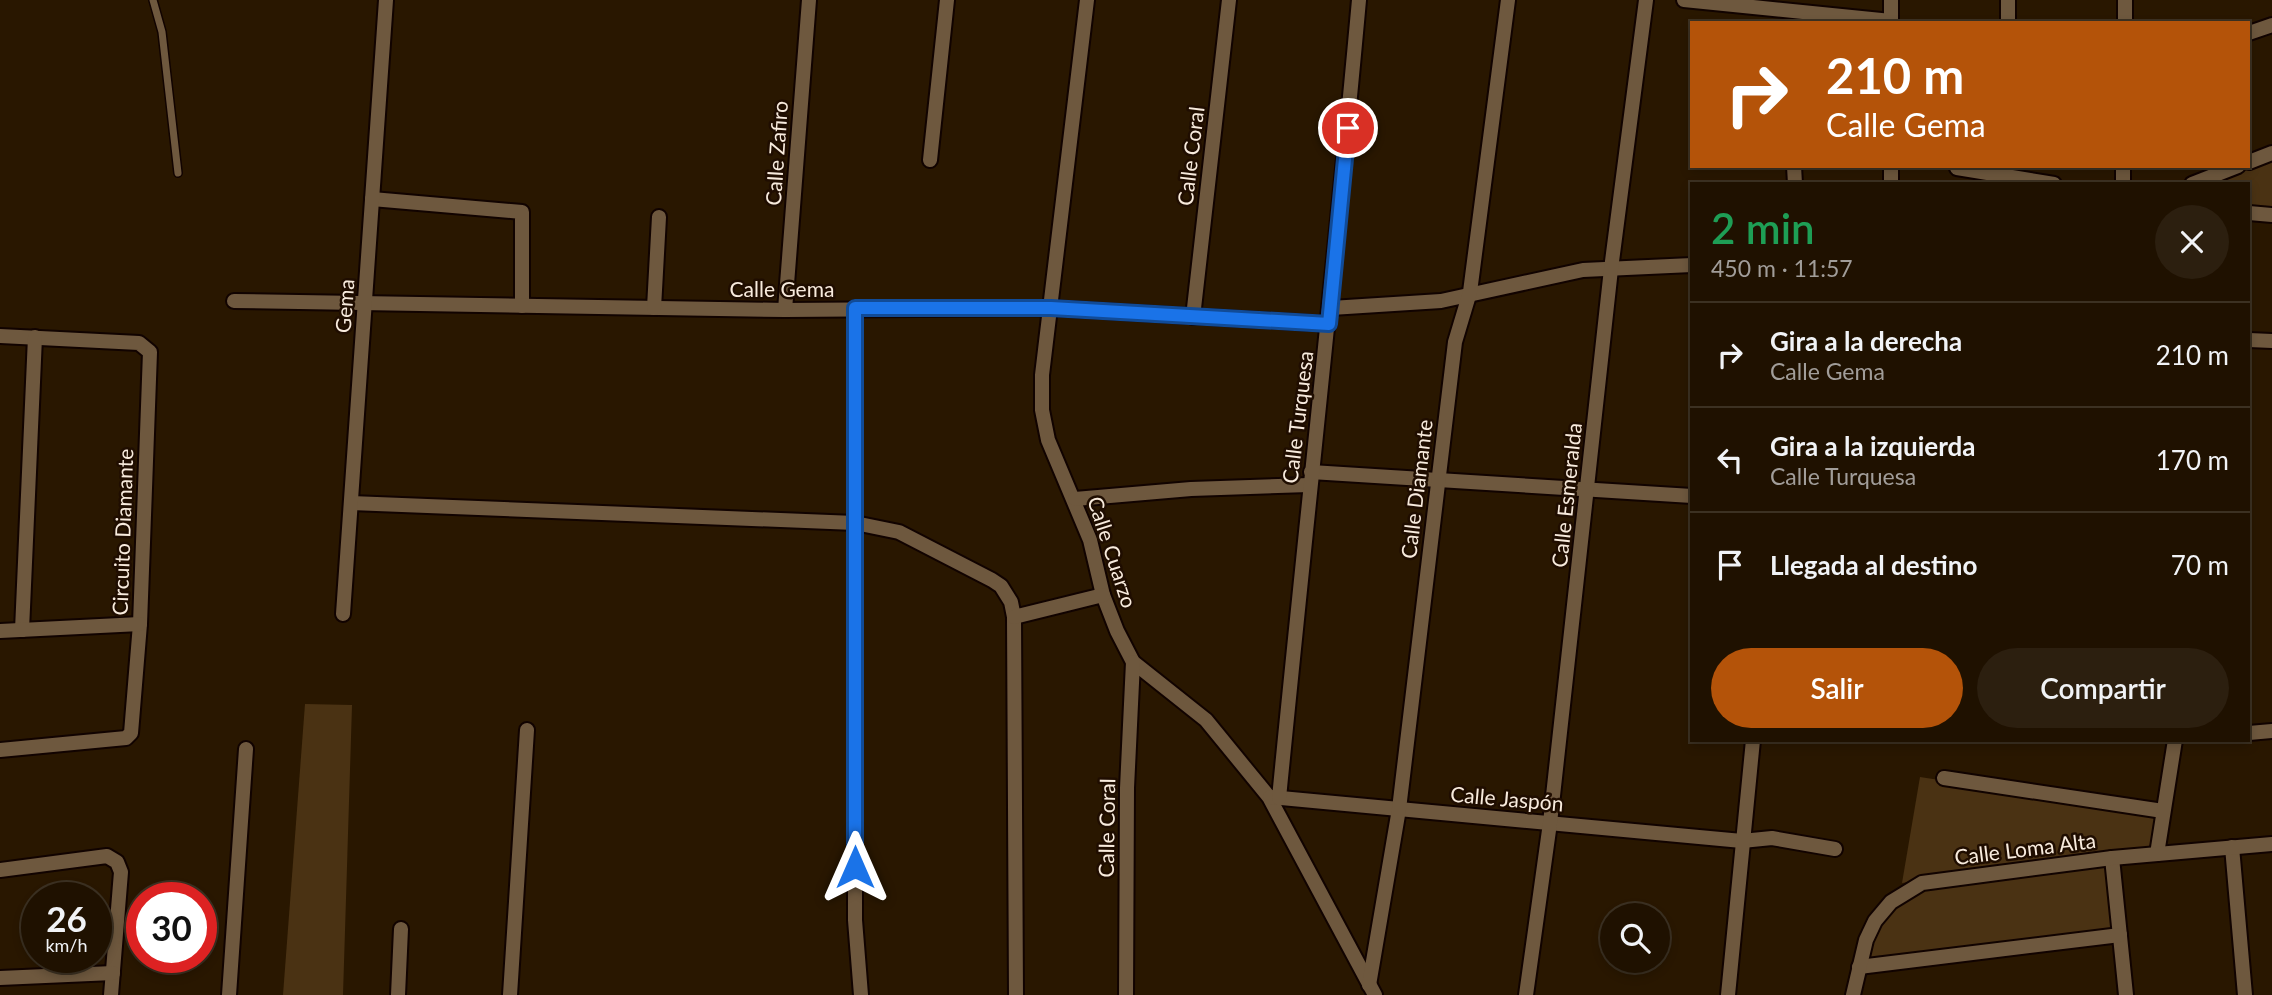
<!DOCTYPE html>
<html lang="es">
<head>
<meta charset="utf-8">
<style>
	:root { --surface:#1f1100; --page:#2c1f0f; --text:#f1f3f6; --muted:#a19d99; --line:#3c3122; --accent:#b45309 }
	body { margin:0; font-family:Lato,sans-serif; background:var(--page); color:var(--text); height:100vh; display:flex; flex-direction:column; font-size:26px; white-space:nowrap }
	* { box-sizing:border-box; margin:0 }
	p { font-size:23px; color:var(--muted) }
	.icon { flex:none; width:38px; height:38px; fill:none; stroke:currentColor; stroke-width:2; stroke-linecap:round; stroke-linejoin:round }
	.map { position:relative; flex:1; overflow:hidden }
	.drawer { position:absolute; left:1690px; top:182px; width:560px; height:560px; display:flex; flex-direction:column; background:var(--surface); border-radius:0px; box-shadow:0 4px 10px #0003,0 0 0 2px var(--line) }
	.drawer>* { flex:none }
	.banner { position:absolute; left:1690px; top:21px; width:560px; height:147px; border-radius:0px; box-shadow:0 4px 10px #0003,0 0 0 2px var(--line); background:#b45309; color:#fff; overflow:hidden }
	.buttons { position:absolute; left:1600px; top:903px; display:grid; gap:14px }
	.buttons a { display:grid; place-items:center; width:70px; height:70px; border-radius:50%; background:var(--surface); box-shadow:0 4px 10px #0003,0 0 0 2px var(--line); font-size:35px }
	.speed { position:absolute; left:21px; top:882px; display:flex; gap:14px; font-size:35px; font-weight:700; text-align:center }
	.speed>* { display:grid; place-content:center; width:91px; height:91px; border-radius:50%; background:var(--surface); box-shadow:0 4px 10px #0003,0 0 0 2px var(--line); line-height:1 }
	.speed small { font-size:18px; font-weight:400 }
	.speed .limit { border:10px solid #d22; background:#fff; color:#111 }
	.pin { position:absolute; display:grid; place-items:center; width:60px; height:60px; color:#fff; margin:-30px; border:4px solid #fff; border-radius:50%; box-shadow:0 2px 7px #0007 }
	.me { position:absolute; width:77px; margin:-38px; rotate:0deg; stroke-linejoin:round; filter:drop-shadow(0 0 5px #0008) }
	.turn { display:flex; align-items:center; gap:24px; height:147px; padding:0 21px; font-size:32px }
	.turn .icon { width:91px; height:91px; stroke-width:2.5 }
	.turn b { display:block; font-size:49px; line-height:60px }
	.round { display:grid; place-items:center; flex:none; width:74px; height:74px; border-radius:37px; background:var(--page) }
	.headline { display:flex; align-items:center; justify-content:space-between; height:119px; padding:0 21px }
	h1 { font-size:42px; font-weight:600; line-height:52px; color:#1e9e55 }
	.cta { display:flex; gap:14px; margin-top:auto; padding:14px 21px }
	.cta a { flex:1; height:80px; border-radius:42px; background:var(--accent); color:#fff; font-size:28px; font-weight:600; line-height:80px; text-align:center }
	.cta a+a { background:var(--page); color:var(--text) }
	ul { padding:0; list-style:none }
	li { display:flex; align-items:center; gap:21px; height:105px; padding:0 21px; border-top:2px solid var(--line) }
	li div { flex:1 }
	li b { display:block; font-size:26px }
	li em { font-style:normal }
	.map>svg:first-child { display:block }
</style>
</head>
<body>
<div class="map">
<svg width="2272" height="995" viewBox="0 0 2272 995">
	<rect width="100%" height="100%" fill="#291700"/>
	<g fill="#4a3213">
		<polygon points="2272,160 2272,213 2249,211 2249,184 2211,184"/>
		<polygon points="305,704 352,705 343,995 283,995"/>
		<polygon points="1920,777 2156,814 2153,850 1902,883"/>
		<polygon points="2109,862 2114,929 1867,961 1877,932 1895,905 1923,887"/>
	</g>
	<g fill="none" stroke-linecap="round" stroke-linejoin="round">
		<g stroke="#110300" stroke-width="10">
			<polyline id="lane" points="153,0 162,32 178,173"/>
		</g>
		<g stroke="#110300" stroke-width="18">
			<g id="street">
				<polyline points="1087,0 1042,375 1042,410 1048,440 1090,540 1103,595 1117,631 1133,662 1206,720 1269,797 1375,995"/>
				<polyline points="1684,0 1891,21"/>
				<polyline points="1891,0 1891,23"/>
				<polyline points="2008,0 2008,23"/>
				<polyline points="2125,23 2125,0"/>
				<polyline points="2249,33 2272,25"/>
				<polyline points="930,160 947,0"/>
				<polyline points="2249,162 2272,153"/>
				<polyline points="1794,166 1795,184"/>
				<polyline points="1891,166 1891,184"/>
				<polyline points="1957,168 2054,184"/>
				<polyline points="2123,184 2123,166"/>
				<polyline points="2192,184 2238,166"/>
				<polyline points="372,199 522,212 522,306"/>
				<polyline points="2249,213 2272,215"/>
				<polyline points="234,301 785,310 1051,308 1329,324"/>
				<polyline points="654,308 659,217"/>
				<polyline points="855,308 855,920 861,995"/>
				<polyline points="1331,308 1441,301 1583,270 1692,265"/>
				<polyline points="785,310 809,0"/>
				<polyline points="1193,317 1229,0"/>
				<polyline points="0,336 139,343 150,352 140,624 131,733 126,738 0,750"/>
				<polyline points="2249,340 2272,341"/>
				<polyline points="1311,472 1692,496"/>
				<polyline points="1075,499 1191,489 1309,485"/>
				<polyline points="351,503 855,523 899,532 992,580 1001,586 1011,602 1014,617 1016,995"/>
				<polyline points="343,614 386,0"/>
				<polyline points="1014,617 1103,595"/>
				<polyline points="22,630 35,337"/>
				<polyline points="0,631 140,624"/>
				<polyline points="2249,733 2272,731"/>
				<polyline points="1944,778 2163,811"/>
				<polyline points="1270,797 1742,841 1772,838 1835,849"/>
				<path d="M1279,798C1305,532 1335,266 1359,0"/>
				<polyline points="2232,847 2245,995"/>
				<polyline points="2157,854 2175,740"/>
				<polyline points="2112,858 2126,995"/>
				<polyline points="0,870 107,856 117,862 121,872 111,995"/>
				<polyline points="1859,967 2120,935"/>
				<polyline points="0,978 113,973"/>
				<polyline points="1369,985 1399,809 1455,342 1470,292 1508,0"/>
				<polyline points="229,995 246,749"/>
				<polyline points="398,995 401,929"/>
				<polyline points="510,995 527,730"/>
				<polyline points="1126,995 1127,788 1133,662"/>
				<polyline points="1526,995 1550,823 1611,269 1646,0"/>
				<polyline points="1728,995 1753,740"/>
				<polyline points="1853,995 1866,940 1875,921 1891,902 1922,883 2112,858 2272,844"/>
			</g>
		</g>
		<use href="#lane" stroke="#6e583e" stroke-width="7"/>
		<use href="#street" stroke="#6e583e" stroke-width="14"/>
	</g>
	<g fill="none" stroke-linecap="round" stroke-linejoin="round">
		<g stroke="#114b97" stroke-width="18">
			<polyline id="route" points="855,867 855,308 1051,308 1329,324 1348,128"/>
		</g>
		<use href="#route" stroke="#1a73e8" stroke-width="12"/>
	</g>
	<g text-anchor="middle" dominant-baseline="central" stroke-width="5" stroke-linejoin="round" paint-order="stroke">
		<g font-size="21" fill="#f8ebdd" stroke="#1f0d00">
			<text transform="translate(776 153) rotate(-86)">Calle Zafiro</text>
			<text transform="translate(1190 156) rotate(-83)">Calle Coral</text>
			<text x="782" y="288">Calle Gema</text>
			<text transform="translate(344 306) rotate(-86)">Gema</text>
			<text transform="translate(1297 417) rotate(-83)">Calle Turquesa</text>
			<text transform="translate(1416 489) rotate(-83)">Calle Diamante</text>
			<text transform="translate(1566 495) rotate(-84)">Calle Esmeralda</text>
			<text transform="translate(122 532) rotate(-88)">Circuito Diamante</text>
			<text transform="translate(1113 552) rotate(72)">Calle Cuarzo</text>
			<text transform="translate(1507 798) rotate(5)">Calle Jaspón</text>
			<text transform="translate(1106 828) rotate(-89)">Calle Coral</text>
			<text transform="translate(2025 848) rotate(-7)">Calle Loma Alta</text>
		</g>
	</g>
</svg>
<div class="buttons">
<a><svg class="icon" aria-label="search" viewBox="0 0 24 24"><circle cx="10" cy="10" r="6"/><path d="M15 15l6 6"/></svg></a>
</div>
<div class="speed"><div>26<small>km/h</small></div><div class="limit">30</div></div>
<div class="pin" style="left:1348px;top:128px;background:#d93025"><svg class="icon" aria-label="arrive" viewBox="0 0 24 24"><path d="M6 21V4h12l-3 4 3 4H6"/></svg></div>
<svg class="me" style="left:855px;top:867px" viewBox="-20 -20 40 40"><path d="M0-17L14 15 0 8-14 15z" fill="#1a73e8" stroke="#fff" stroke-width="4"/></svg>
<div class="banner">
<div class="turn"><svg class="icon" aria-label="right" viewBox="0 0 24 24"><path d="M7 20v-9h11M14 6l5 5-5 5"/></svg><div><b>210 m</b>Calle Gema</div></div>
</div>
<section class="drawer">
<div class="headline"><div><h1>2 min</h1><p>450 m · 11:57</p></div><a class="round"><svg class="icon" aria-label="close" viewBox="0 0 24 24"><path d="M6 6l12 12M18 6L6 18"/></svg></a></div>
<ul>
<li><svg class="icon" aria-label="right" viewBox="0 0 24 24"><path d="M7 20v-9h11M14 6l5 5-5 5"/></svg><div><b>Gira a la derecha</b><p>Calle Gema</p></div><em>210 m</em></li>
<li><svg class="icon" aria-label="left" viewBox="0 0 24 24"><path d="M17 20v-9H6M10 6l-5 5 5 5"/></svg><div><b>Gira a la izquierda</b><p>Calle Turquesa</p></div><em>170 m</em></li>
<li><svg class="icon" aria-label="arrive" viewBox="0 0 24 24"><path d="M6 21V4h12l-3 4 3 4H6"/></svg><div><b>Llegada al destino</b></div><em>70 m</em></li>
</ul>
<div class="cta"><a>Salir</a><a>Compartir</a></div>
</section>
</div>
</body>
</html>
